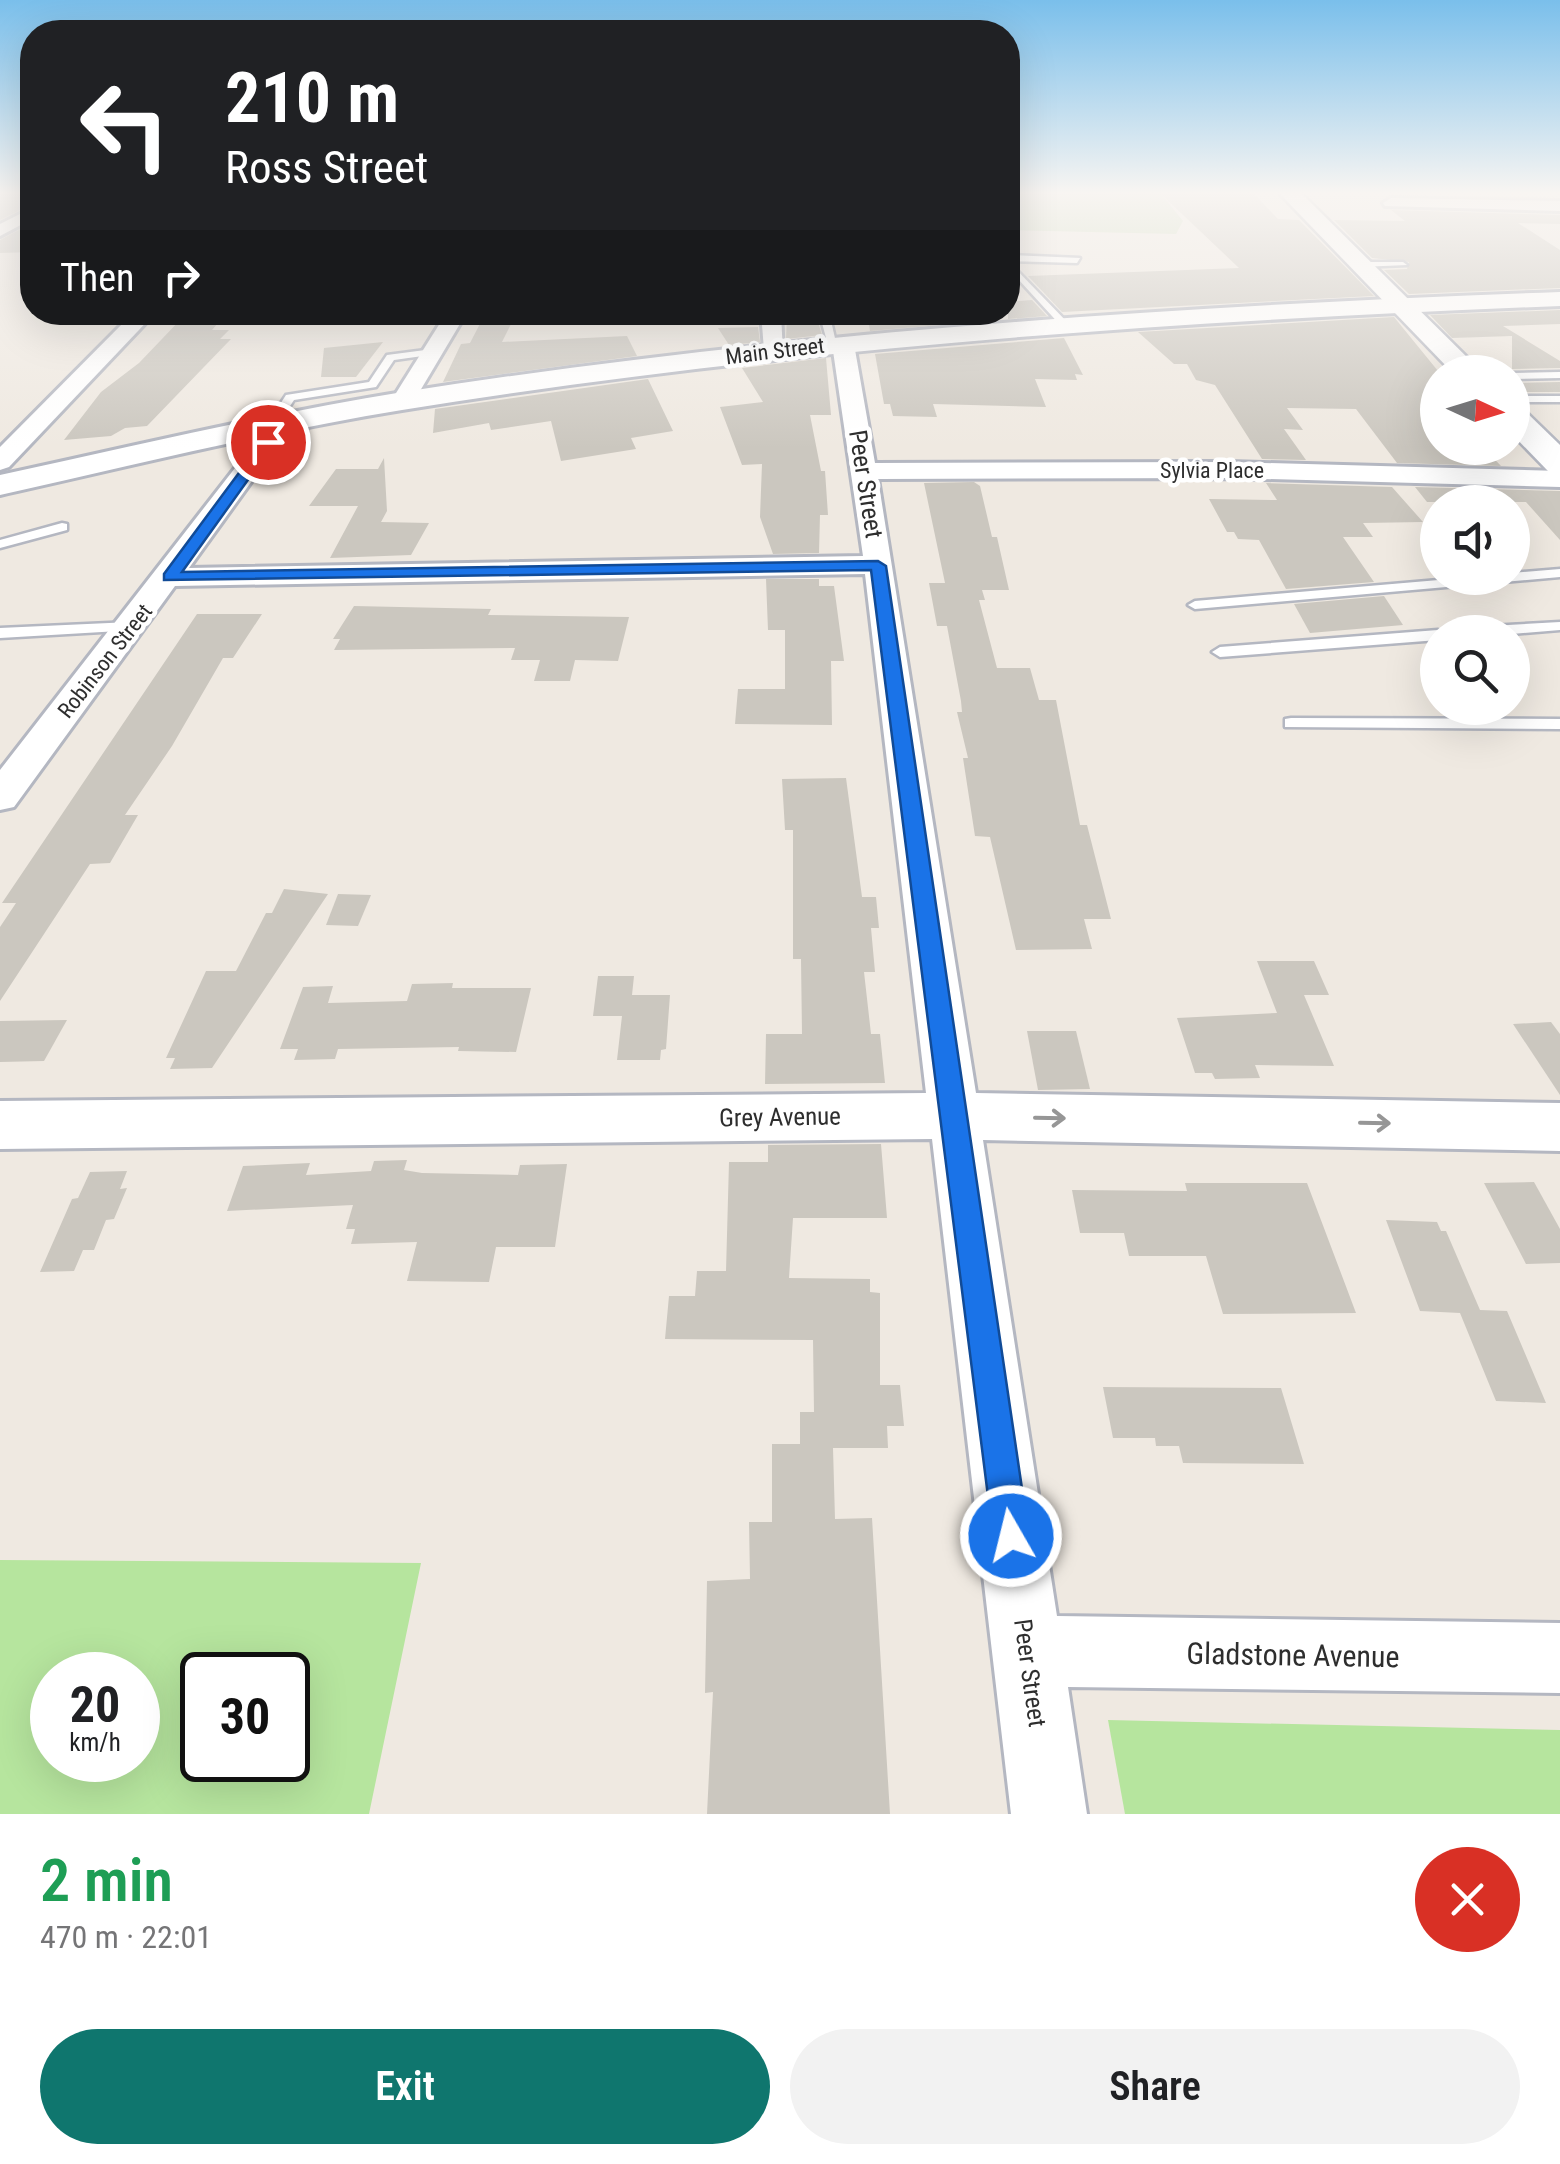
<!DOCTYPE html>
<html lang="en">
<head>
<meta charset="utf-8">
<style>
	:root { --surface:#fff; --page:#f2f2f2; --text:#202124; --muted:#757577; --accent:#0f766e }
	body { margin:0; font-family:"Roboto Condensed",sans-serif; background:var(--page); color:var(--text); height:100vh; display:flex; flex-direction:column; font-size:38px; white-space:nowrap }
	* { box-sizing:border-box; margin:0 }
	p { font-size:32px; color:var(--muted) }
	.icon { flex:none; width:55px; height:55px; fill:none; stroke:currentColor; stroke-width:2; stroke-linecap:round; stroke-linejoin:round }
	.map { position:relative; height:1814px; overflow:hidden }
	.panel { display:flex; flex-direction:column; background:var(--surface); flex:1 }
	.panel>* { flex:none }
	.hud { position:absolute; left:20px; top:20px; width:1000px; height:305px; border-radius:40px; box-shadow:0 10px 40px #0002; background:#202124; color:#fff; overflow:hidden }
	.needle { width:65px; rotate:94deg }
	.buttons { position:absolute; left:1420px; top:355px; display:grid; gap:20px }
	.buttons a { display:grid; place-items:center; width:110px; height:110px; border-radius:50%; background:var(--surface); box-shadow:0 10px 40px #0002; font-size:50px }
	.speed { position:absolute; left:30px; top:1652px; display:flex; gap:20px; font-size:50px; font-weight:700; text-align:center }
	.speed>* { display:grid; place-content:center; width:130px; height:130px; border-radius:50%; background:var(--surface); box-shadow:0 10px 40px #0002; line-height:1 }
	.speed small { font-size:25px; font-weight:400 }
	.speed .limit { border:5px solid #111; border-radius:15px; background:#fff; color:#111 }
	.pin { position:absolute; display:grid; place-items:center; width:85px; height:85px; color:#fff; margin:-42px; border:5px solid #fff; border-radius:50%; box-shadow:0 2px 10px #0007 }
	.me { position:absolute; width:110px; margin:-55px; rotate:352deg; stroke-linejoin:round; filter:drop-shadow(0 0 8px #0008) }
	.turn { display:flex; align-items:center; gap:35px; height:210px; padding:0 40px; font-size:45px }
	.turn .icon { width:130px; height:130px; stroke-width:2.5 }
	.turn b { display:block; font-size:70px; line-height:85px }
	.then { display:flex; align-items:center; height:95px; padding:0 40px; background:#0003; gap:20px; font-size:38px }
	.round { display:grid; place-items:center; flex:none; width:105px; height:105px; border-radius:52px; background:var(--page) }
	.headline { display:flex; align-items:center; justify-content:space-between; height:170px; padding:0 40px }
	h1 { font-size:60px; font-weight:600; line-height:75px; color:#1e9e55 }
	.cta { display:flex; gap:20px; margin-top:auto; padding:20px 40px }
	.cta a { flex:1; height:115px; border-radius:60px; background:var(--accent); color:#fff; font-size:40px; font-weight:600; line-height:115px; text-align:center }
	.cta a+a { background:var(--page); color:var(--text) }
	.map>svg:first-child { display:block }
</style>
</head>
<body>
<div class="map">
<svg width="1560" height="1814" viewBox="0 0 1560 1814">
	<rect width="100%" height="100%" fill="#efe9e1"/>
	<g fill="#b6e59e" fill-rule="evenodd">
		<path d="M0,1560L421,1563L369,1814H0ZM52,1675H138V1760H52ZM202,1675H288V1760H202Z"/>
		<polygon points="1108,1720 1560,1730 1560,1814 1125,1814"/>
	</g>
	<polygon fill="#c8d9b8" points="1008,194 1161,194 1183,221 1176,234 1008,230"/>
	<g fill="#cbc7bf">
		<polygon points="0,194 32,194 32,204 0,220"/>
		<polygon points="1161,194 1254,194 1278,219 1299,220 1374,296 1062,312 1028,276 1239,268"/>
		<polygon points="1391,210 1560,215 1560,224 1518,223 1560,250 1560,288 1409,294 1384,270 1407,269 1409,262 1372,258 1334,220 1405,221"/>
		<polygon points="32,223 32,252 0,253 0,240"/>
		<polygon points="1032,300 1047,316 1008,319 1008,302"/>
		<polygon points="1560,310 1560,324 1503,326 1560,361 1560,368 1512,369 1512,336 1452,338 1430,315"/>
		<polygon points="867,312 938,312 940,325 870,331"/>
		<polygon points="224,316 212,330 229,330 220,339 231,339 147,426 125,428 111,436 64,440 101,392 139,363 183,317"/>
		<polygon points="484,316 515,316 502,342 627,336 637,356 443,382 461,344 470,343"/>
		<polygon points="816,316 822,335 786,339 787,317"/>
		<polygon points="1394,317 1438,371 1438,448 1484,448 1501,466 1397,463 1356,409 1287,408 1303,430 1284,429 1306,460 1262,459 1215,385 1196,380 1187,364 1174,364 1138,332"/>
		<polygon points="758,327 760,342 729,345 718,328"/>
		<polygon points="1064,338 1083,375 1075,374 1077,380 1035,379 1046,407 933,404 937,417 893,416 890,404 884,404 875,354"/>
		<polygon points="383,342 356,377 321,377 324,348"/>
		<polygon points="826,358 831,415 810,415 821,471 825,471 828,515 820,515 819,553 773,554 760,517 762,464 742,465 720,407 763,402 742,368"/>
		<polygon points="648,379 673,431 631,438 636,449 561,461 551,421 491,430 489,423 433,433 435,409"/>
		<polygon points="1560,382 1560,392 1518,392 1512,387 1512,383"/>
		<polygon points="384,458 387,511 381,522 429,523 411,555 330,558 358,506 309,506 336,469 378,469"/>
		<polygon points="974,482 980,486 992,537 997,537 1009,590 982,590 985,600 979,600 997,668 1030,668 1039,700 1056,700 1080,825 1087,825 1111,919 1084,919 1092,949 1016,950 990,837 975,836 963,758 968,758 957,712 962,712 961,701 947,626 937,626 929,583 945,583 924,483"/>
		<polygon points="1266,483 1392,487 1423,522 1363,523 1373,537 1343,537 1374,582 1286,589 1259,540 1238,539 1234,532 1227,532 1209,499 1277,500"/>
		<polygon points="1415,487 1560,491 1560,540 1526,502 1427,502"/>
		<polygon points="766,579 819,579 819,586 834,586 844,661 831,661 832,725 735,724 738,689 785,689 785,630 768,630"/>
		<polygon points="1384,596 1403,625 1310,633 1294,604"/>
		<polygon points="354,606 491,609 488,615 629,617 618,661 575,660 570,681 534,681 540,660 511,660 515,648 334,650 340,639 333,639"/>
		<polygon points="197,614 262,614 233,658 223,658 172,746 125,815 138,815 110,863 90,864 0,1001 0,927 16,903 2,903"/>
		<polygon points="846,778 862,897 876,897 879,928 871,928 875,972 864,972 871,1034 880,1034 885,1083 765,1084 766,1034 802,1034 801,959 793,959 793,830 785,830 782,779"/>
		<polygon points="284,889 328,894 212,1068 170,1069 175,1058 166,1058 206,971 236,971 266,913 272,913"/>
		<polygon points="338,894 371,895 358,926 326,925"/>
		<polygon points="1257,961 1314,961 1329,995 1304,995 1334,1066 1255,1065 1260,1078 1215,1079 1212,1073 1195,1073 1177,1018 1277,1013"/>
		<polygon points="598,976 634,976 632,995 670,995 666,1049 661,1050 660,1060 617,1060 622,1016 593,1016"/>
		<polygon points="453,983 452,988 531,988 516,1052 458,1051 459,1047 338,1049 335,1059 294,1060 298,1049 280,1049 303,987 333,986 328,1003 407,1001 412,984"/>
		<polygon points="67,1020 44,1061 0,1062 0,1021"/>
		<polygon points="1551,1022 1560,1034 1560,1095 1513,1024"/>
		<polygon points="1027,1031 1076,1031 1090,1089 1038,1090"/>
		<polygon points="881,1144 887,1218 793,1218 789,1278 870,1279 870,1292 880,1293 880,1385 900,1385 904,1426 887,1426 888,1448 833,1448 835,1519 872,1518 890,1814 707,1814 713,1692 705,1693 707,1581 750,1579 749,1522 772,1522 772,1444 800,1444 800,1412 814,1412 813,1340 665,1339 669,1296 695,1296 697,1271 726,1271 729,1162 768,1162 768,1145"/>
		<polygon points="407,1160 404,1170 422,1173 518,1175 520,1165 567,1164 555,1247 496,1247 489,1282 407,1281 417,1242 351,1244 355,1229 346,1229 353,1205 227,1211 243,1166 310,1163 306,1175 371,1171 374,1161"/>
		<polygon points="127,1171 120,1189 127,1188 114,1219 106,1220 94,1250 83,1250 74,1271 40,1272 72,1199 78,1198 90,1172"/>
		<polygon points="1534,1182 1560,1229 1560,1263 1526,1264 1484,1183"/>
		<polygon points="1185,1183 1307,1183 1356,1313 1223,1314 1206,1256 1129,1256 1124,1233 1080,1233 1072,1190 1187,1191"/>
		<polygon points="1386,1220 1437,1222 1441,1231 1446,1231 1480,1310 1507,1311 1546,1403 1496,1401 1460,1313 1420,1311"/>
		<polygon points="1103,1387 1281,1388 1304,1464 1183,1463 1179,1446 1156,1446 1155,1438 1113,1438"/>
	</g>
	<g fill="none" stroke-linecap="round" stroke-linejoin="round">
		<g stroke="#b4b7c1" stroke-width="5">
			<g id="service">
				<polygon points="1008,255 1080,258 1077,263 1008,261 1068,323 1068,327 1062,327 1008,268"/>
				<polygon points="1357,262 1403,262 1407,265 1360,267"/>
				<polygon points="819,312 829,312 837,347 828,345"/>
				<polygon points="433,349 437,354 394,360 376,387 294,400 277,426 267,424 286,395 369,382 387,355"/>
				<polygon points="1560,372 1560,378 1512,379 1512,373"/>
				<rect x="1512" y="396" width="48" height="6"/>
				<polygon points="62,523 67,524 67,530 0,548 0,540"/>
				<polygon points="1560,569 1560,577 1195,609 1188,605 1195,601 1462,578 1512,578 1512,573"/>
				<polygon points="131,622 139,627 136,630 0,638 0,628"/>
				<polygon points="1560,622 1560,630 1512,634 1464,632 1472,627"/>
				<polygon points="1438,630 1444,632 1438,632 1438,640 1220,657 1212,652 1220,647"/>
				<polygon points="1291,718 1560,719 1560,729 1285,727 1285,719"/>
			</g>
		</g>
		<g stroke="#b4b7c1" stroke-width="6">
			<g id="minor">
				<polygon points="1391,198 1560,201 1560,211 1385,206 1383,203"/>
				<polygon points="32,208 32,219 0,236 0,224"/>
				<polygon points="134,312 156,312 9,467 0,470 0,447"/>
				<polygon points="447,312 467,312 411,406 395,406 391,401"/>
				<polygon points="761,312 781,312 783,355 775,356 764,350"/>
				<polygon points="843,338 854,344 875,463 1229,462 1560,471 1560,487 1229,478 878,479 976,1093 1560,1103 1560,1151 983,1140 1057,1616 1560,1623 1560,1693 1068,1687 1087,1814 1011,1814 932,1139 0,1149 0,1101 926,1093 865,574 175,586 14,807 0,810 0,770 256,441 264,419 282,419 285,424 280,442 189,568 863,556 832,344"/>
			</g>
		</g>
		<g stroke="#b4b7c1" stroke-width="6">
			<path id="tertiary" d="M1560,292V306C1173,321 785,348 402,410C267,432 134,465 0,495V475C134,446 267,414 403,392C786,332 1173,306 1560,292Z"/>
		</g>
		<g stroke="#b4b7c1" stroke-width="5">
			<g id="secondary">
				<polygon points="1280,194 1302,194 1482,372 1452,372"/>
				<polygon points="1512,407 1523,409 1560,445 1560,474 1548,471 1512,434"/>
			</g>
		</g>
		<use href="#service" fill="#fff" fill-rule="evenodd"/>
		<use href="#minor" fill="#fff" fill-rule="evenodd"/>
		<use href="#tertiary" fill="#fff" fill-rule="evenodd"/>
		<use href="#secondary" fill="#fff" fill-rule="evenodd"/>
	</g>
	<defs><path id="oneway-shaft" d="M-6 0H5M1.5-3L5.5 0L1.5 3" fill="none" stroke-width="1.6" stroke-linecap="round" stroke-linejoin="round" transform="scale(2.5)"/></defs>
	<g stroke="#969696">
		<use href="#oneway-shaft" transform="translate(1050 1118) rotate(1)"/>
		<use href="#oneway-shaft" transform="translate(1375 1123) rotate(1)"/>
	</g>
	<linearGradient id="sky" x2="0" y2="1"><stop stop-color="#7abfeb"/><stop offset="0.43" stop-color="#f8f5f2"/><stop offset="1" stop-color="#f8f5f2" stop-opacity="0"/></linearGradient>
	<rect width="1560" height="448" fill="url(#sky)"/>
	<polygon fill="#1a73e8" stroke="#114b97" stroke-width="2.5" points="264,439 275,442 182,572 878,561 886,566 1029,1536 1024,1549 1011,1554 998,1549 993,1536 871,570 164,580 164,574"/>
	<g text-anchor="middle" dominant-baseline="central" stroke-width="9" stroke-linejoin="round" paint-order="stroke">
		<g font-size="22" fill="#2e2e2e" stroke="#fff">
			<text transform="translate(775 351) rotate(-7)">Main Street</text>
			<text x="1212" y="470">Sylvia Place</text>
			<text transform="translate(105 661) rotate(-52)">Robinson Street</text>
		</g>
		<g font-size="25" fill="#2e2e2e" stroke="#fff">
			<text transform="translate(866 484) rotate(81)">Peer Street</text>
			<text transform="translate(780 1117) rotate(-1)">Grey Avenue</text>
			<text transform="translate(1030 1673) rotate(82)">Peer Street</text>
		</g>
		<g font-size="30" fill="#2e2e2e" stroke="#fff">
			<text transform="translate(1293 1655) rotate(1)">Gladstone Avenue</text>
		</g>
	</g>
</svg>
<div class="buttons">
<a><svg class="needle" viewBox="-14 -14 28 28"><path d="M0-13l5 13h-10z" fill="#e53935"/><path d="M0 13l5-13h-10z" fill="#757577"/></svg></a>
<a><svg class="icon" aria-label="sound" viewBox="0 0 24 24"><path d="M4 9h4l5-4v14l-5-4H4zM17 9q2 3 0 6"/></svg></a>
<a><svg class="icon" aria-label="search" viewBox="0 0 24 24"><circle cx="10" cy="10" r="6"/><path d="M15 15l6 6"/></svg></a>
</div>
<div class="speed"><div>20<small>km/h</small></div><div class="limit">30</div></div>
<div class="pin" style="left:268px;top:442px;background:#d93025"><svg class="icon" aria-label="arrive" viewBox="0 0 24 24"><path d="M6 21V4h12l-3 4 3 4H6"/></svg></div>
<svg class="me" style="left:1011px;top:1536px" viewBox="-20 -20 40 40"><circle r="17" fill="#1a73e8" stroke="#fff" stroke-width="3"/><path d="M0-11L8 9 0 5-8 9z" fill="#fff"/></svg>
<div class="hud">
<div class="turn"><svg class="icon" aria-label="left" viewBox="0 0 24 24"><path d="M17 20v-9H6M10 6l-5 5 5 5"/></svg><div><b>210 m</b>Ross Street</div></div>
<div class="then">Then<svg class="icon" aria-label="right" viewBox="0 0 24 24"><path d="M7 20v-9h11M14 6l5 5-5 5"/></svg></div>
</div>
</div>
<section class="panel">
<div class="headline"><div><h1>2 min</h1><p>470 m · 22:01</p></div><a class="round" style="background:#d93025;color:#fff"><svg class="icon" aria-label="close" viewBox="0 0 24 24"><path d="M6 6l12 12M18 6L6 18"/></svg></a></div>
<div class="cta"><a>Exit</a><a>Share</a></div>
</section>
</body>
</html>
